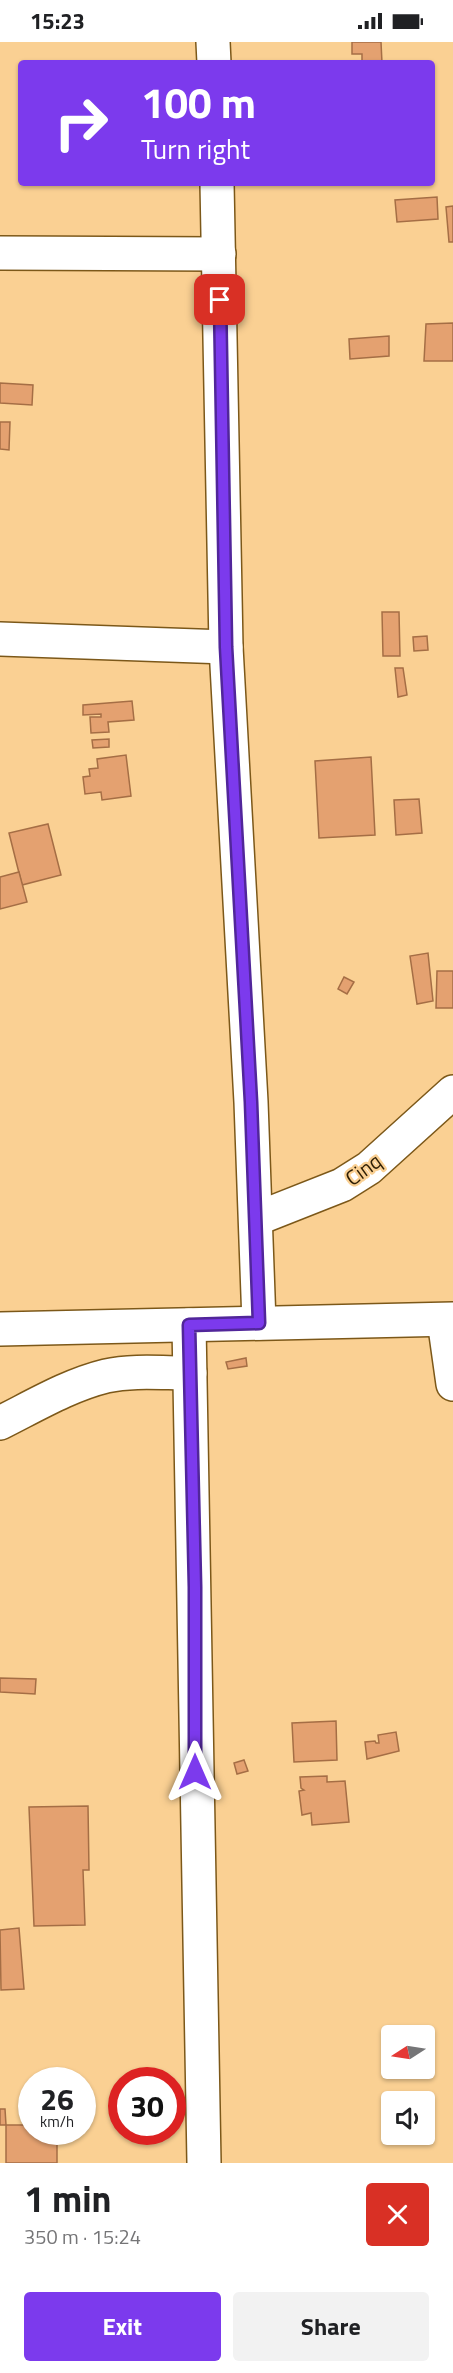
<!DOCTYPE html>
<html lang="en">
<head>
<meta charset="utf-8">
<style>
	:root { --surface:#fff; --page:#f2f2f2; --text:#202124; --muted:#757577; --accent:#7c3aed }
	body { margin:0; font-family:"Titillium Web",sans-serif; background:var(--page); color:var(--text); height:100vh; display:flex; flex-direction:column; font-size:22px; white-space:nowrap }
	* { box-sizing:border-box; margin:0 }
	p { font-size:20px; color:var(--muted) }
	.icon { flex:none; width:33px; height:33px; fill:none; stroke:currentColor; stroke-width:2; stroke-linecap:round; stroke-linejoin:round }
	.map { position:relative; height:2121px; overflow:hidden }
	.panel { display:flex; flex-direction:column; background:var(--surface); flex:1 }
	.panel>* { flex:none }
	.guide { position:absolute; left:18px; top:18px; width:417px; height:126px; border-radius:6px; box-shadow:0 2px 4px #0004; background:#7c3aed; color:#fff; overflow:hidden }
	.needle { width:39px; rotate:258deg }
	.fabs { position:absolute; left:381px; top:1983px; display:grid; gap:12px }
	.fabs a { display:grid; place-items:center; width:54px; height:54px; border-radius:6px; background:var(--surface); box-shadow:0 2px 4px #0004; font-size:30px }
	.speed { position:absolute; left:18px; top:2025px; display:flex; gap:12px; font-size:30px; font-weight:700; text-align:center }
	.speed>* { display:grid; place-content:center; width:78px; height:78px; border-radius:50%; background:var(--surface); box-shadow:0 2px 4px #0004; line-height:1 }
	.speed small { font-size:15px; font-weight:400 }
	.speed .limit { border:9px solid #d22; background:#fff; color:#111 }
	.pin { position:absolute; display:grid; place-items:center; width:51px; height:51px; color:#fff; margin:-26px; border-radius:12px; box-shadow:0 3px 9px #0006 }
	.me { position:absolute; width:66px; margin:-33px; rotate:0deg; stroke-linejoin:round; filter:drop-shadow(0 0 4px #0008) }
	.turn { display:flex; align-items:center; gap:21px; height:126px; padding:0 24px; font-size:27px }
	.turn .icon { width:78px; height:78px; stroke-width:2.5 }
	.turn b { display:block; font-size:42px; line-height:51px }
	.round { display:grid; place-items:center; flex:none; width:63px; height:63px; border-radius:6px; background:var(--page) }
	.summary { display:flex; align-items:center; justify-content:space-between; height:102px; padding:0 24px }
	h1 { font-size:36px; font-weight:700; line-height:45px }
	.action { display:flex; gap:12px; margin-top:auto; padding:12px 24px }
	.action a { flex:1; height:69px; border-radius:6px; background:var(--accent); color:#fff; font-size:24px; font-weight:700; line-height:69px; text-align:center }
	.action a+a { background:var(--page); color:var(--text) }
	.status { display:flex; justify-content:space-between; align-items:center; height:42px; padding:0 30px; background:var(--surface); direction:ltr }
	.status svg { height:16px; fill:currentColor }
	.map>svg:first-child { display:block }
</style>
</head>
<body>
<div class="status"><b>15:23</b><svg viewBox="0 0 49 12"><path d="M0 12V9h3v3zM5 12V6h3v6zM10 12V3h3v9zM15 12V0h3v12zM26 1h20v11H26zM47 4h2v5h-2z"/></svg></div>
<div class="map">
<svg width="453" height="2121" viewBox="0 0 453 2121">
	<rect width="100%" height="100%" fill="#fad093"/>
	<g fill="#e4a170" stroke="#a56e45" stroke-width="1.5">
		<polygon points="352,0 381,0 382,21 362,21 362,12 352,12"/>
		<polygon points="437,155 438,177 397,180 395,158"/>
		<polygon points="453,164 453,200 449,200 446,165"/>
		<polygon points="453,281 453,319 424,319 426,282"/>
		<polygon points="389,294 389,314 350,317 349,297"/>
		<polygon points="0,341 33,343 32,363 0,361"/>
		<polygon points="0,380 10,380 9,408 0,407"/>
		<polygon points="382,570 399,570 400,614 383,614"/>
		<polygon points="427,594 428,608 414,609 413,595"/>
		<polygon points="395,626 403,626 407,653 398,655"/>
		<polygon points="132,659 134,678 108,680 109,690 91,691 90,675 101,675 101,672 83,673 83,663"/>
		<polygon points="109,697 109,705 93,706 92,698"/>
		<polygon points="126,713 131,754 102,758 101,750 85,752 83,735 90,734 89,727 98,726 97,717"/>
		<polygon points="371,715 375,793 319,796 315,719"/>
		<polygon points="419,757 422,791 396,793 394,758"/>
		<polygon points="48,782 61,833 22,843 9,791"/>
		<polygon points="19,830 27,860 0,867 0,835"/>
		<polygon points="428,911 433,959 417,962 410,914"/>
		<polygon points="437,929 453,929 453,966 436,966"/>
		<polygon points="344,935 354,940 347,952 338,947"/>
		<polygon points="246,1316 247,1324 228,1327 226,1320"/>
		<polygon points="0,1636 36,1637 35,1652 0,1650"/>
		<polygon points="336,1679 337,1718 294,1720 292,1681"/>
		<polygon points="396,1690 399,1709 367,1717 365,1700 375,1699 376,1701 379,1701 378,1693"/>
		<polygon points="244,1718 248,1729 237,1732 234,1721"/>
		<polygon points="327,1734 327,1740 345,1739 349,1780 312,1783 311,1771 302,1773 299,1749 304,1748 301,1746 300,1735"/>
		<polygon points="88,1764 89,1828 83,1828 85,1883 34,1884 29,1765"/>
		<polygon points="19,1886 24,1947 1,1948 0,1888"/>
		<polygon points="0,2067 5,2067 6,2083 0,2083"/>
		<polygon points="6,2083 32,2083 32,2090 57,2090 57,2121 6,2121"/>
	</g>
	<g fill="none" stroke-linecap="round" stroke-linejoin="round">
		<g stroke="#7c5819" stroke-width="36">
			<g id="minor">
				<polyline points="213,0 214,21"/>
				<polyline points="217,141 226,605 251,1060 259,1281"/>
				<polyline points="0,211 219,212"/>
				<polyline points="0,597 226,605"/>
				<polyline points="256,1177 342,1143 369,1126 453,1050"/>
				<polyline points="444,1278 453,1342"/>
				<polyline points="189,1283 204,2121"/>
				<path d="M0,1381C34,1364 69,1343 106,1334C133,1328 162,1331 190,1331"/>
			</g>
		</g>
		<g stroke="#7c5819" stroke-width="36">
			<polyline id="tertiary" points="0,1287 453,1277"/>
		</g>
		<use href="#minor" stroke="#fff" stroke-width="33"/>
		<use href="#tertiary" stroke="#fff" stroke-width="33"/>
	</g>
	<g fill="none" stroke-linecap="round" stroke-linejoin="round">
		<g stroke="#51269a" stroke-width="15">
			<polyline id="route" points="195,1730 195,1545 189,1283 259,1281 251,1060 226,605 220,258"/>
		</g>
		<use href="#route" stroke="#7c3aed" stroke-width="10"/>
	</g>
	<g text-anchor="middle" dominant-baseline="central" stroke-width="4.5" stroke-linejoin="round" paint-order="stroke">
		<g font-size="21" fill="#2d1e05" stroke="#fad093">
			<text transform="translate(363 1127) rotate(-36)">Cinq</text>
		</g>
	</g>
</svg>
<div class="fabs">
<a><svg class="needle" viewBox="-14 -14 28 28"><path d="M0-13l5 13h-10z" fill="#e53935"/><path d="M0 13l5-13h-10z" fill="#757577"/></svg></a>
<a><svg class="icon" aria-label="sound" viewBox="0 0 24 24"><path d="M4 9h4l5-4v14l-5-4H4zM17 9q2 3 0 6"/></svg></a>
</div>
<div class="speed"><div>26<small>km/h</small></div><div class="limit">30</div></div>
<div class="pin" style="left:220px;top:258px;background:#d93025"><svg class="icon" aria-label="arrive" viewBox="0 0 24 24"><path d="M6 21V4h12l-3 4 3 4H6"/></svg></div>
<svg class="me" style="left:195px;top:1730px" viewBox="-20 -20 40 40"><path d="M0-17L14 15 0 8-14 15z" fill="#7c3aed" stroke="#fff" stroke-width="4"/></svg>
<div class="guide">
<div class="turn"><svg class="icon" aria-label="right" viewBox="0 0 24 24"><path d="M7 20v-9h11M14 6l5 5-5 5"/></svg><div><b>100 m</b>Turn right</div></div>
</div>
</div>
<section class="panel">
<div class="summary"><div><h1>1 min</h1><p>350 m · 15:24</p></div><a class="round" style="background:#d93025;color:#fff"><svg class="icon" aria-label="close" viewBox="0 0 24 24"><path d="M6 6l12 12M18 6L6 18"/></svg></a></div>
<div class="action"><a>Exit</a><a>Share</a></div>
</section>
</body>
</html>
